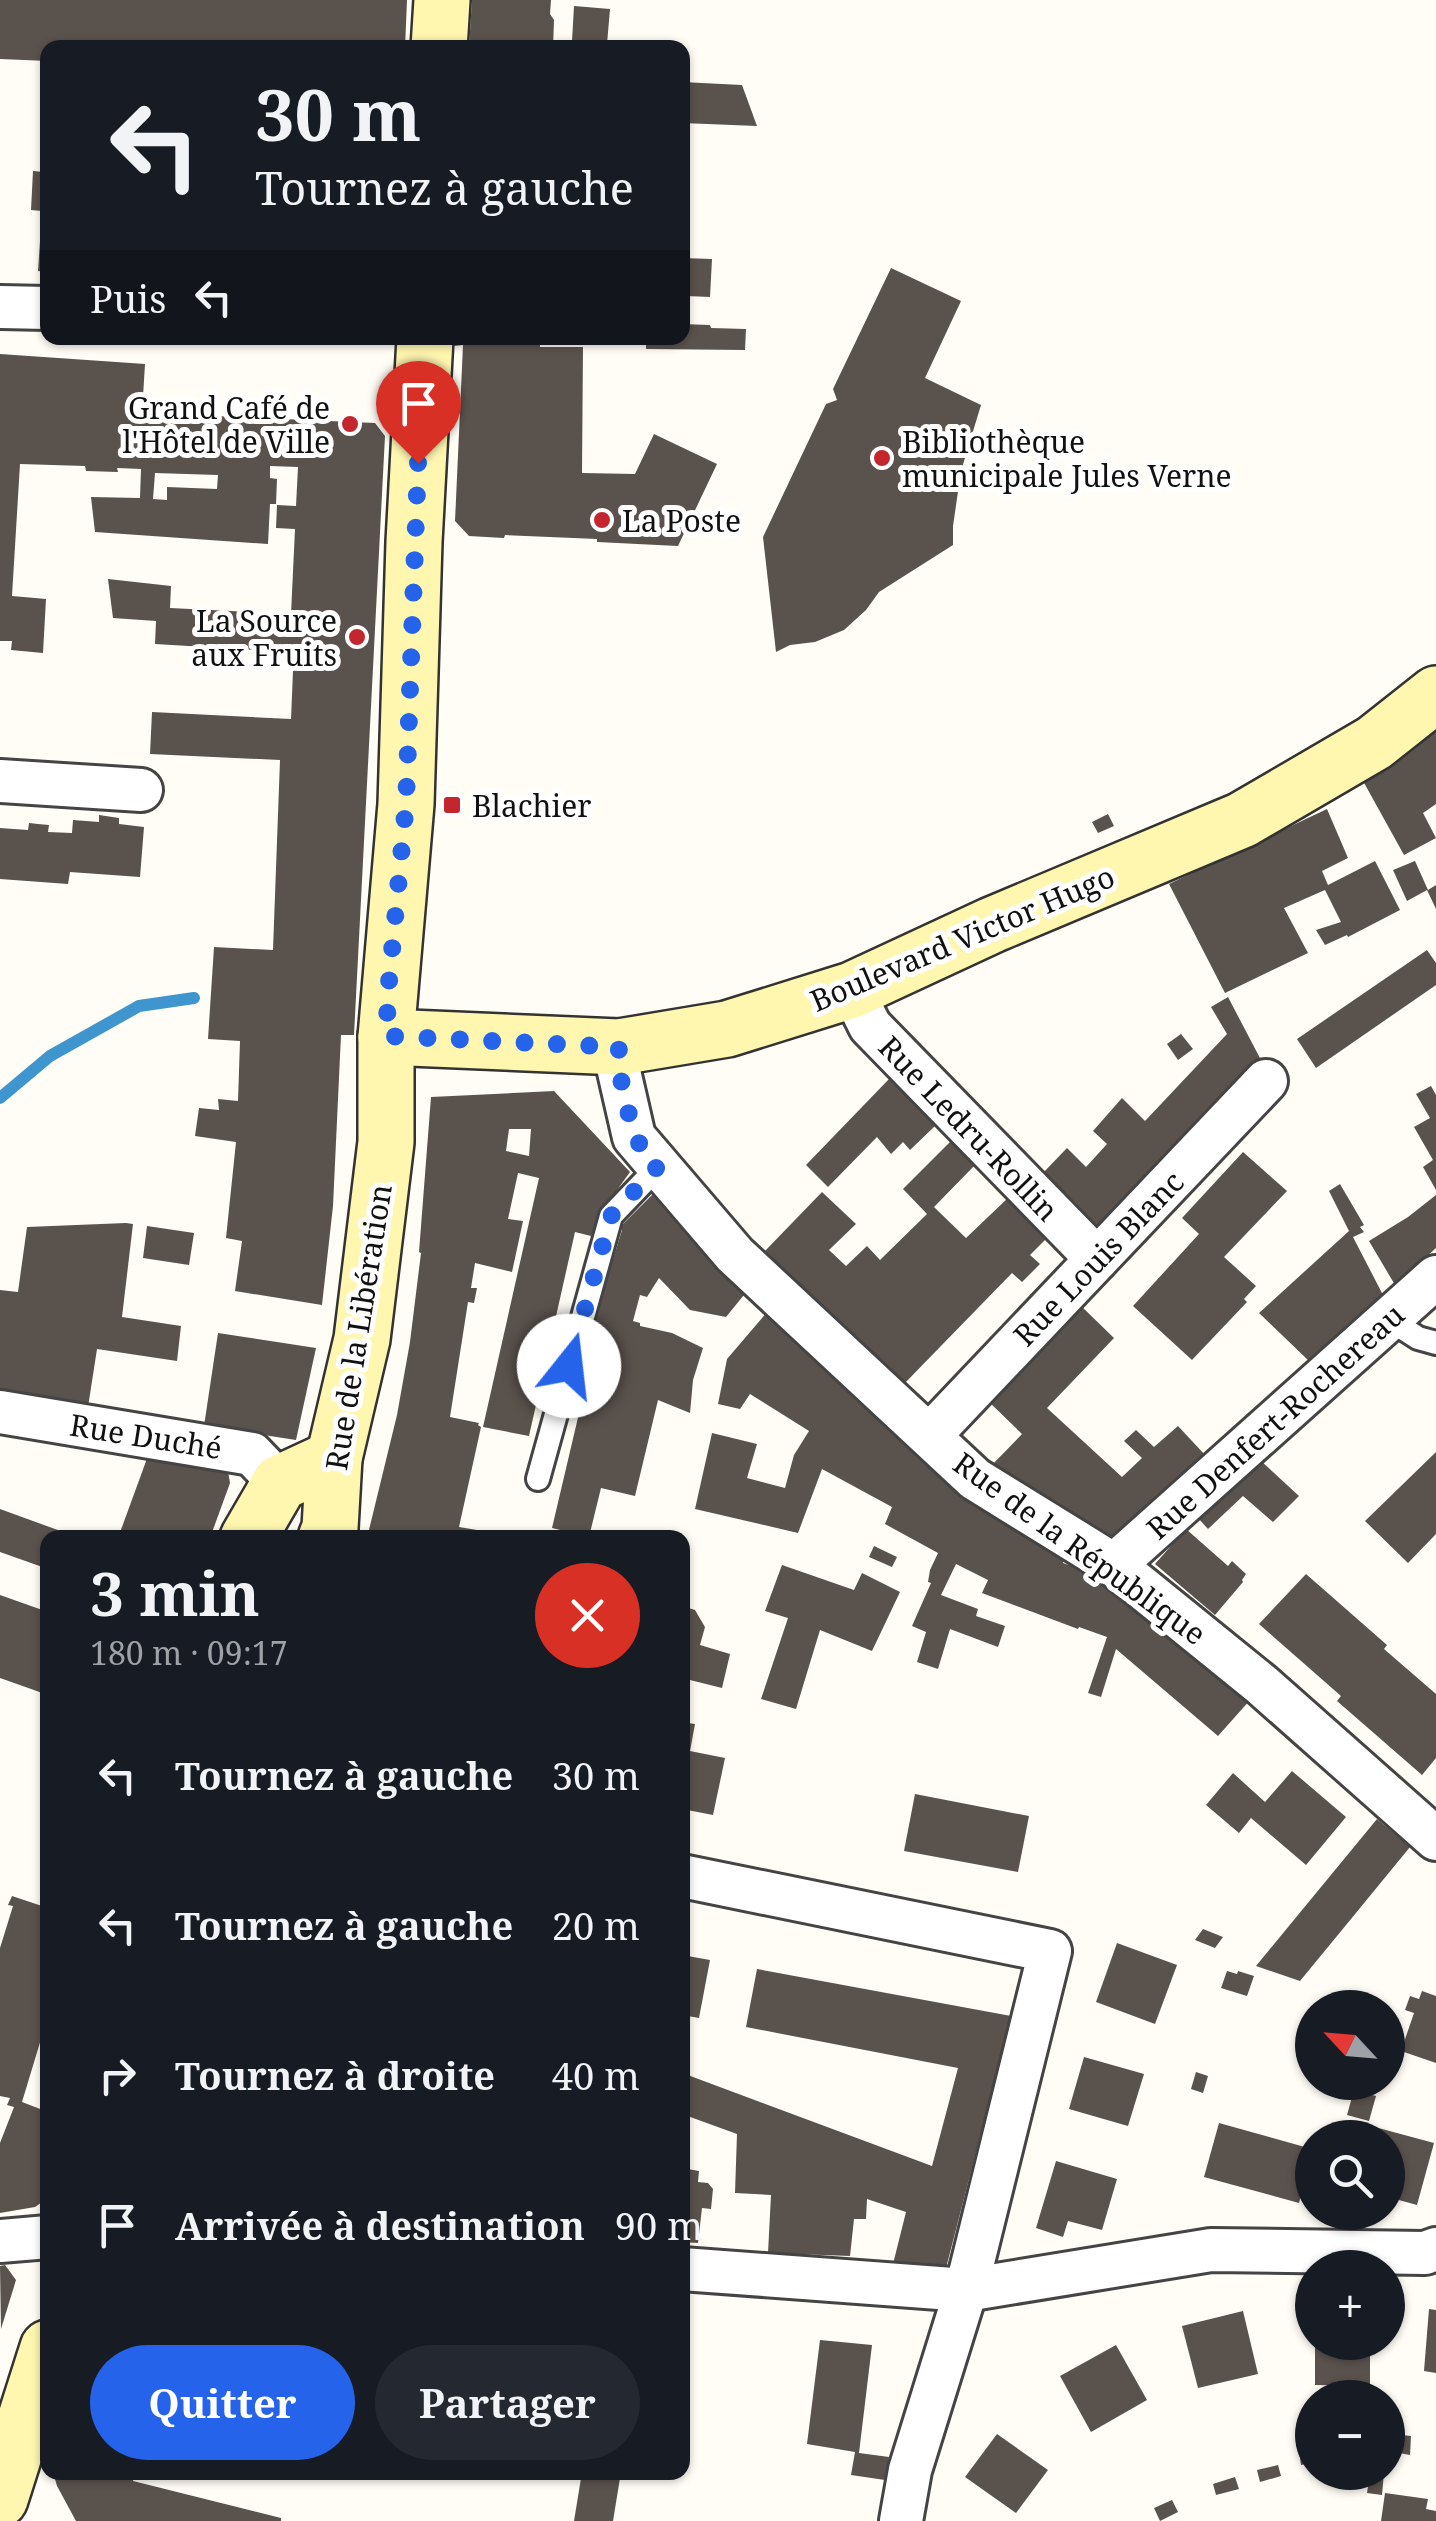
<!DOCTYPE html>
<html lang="fr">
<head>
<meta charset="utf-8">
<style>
	:root { --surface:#171b24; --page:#242831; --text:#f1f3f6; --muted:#9ea1a6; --accent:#2563eb }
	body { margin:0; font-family:"Noto Serif",serif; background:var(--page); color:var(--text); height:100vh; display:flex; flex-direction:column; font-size:38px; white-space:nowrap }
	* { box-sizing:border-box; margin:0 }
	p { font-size:32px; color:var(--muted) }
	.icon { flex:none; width:55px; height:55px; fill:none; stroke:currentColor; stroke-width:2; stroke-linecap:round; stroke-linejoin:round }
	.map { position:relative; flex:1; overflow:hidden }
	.drawer { position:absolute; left:40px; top:1530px; width:650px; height:950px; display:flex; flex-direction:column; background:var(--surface); border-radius:20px; box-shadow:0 2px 8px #0004 }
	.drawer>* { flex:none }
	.banner { position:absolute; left:40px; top:40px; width:650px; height:305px; border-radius:20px; box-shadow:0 2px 8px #0004; background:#171b24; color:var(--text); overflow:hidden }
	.needle { width:65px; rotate:296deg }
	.controls { position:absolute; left:1295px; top:1990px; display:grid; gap:20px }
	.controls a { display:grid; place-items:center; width:110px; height:110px; border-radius:50%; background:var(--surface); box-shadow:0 2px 8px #0004; font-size:50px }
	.pin { position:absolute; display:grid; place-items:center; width:85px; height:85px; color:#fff; margin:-102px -42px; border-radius:50% 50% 50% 0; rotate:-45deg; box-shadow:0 0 10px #0007 }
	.pin .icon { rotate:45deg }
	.me { position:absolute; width:110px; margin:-55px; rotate:16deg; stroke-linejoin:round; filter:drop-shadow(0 0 8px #0008) }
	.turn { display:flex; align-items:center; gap:35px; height:210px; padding:0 50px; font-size:45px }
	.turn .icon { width:130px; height:130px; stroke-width:2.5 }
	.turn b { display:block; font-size:70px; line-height:85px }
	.then { display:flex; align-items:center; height:95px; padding:0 50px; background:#0003; gap:20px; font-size:38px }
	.round { display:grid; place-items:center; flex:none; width:105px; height:105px; border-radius:52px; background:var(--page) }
	.overview { display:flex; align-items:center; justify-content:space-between; height:170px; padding:0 50px }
	h1 { font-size:60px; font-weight:700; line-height:75px }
	.primary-button { display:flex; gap:20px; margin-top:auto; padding:20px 50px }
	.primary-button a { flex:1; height:115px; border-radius:60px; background:var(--accent); color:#fff; font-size:40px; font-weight:700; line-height:115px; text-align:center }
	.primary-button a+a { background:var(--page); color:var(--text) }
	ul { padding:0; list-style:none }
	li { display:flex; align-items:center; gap:30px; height:150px; padding:0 50px }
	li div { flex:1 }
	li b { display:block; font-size:38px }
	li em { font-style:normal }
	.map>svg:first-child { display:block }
</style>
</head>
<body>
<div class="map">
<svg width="1436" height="2521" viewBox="0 0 1436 2521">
	<rect width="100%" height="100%" fill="#fffdf5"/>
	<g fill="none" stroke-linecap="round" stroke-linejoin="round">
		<polyline stroke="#3f96cf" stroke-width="12" points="0,1098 50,1056 139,1006 194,998"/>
	</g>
	<g fill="#5a524d" fill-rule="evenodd">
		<polygon points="0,0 407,0 405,48 48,48 48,61 0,59"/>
		<polygon points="472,0 551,0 550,14 554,20 553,48 469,48"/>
		<polygon points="574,6 610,9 607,44 589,42 588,48 576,48 576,41 572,41"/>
		<polygon points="682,82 742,85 757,126 682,123"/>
		<polygon points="45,159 48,160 48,272 38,271 42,211 31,210 33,171 44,172"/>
		<polygon points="682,258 712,259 710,297 686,296 687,272 682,272"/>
		<polygon points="891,268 961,301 925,378 981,405 961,471 953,526 953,545 879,592 866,610 844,630 815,642 790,645 776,652 763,537 826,404 837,400 833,389"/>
		<polygon points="682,324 710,325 711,328 746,329 745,350 646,349 646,338 682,338"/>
		<polygon points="455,338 540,338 540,347 583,347 582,473 635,474 654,434 717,464 678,546 597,542 597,539 505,535 504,538 469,536 455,521 463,345 454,346"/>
		<path d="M0,354L145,364L142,413H144L375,423L385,436L354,1035H341L333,1206L322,1305L235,1291L242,1241L226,1238L236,1142L195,1136L199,1108L219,1110L218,1099L238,1101L240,1041L208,1039L214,947L273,950L280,760L150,754L152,712L291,719L293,671L291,652L155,644L156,621L113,618L108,579L171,586L170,608L291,614L295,529L276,528L277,505L296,506L298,467L270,466V478L277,479L276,504H270L268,544L95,532L91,497L140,498L141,469L117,468L118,472L86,471L85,466L20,464L12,596L46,599L43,653L11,650L12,641H0ZM155,473L218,475L217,489L167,487V500L153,499Z"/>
		<polygon points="1436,729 1436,804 1423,813 1436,838 1404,855 1363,781 1396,763 1394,759"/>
		<polygon points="1327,809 1348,858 1322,871 1328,885 1375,861 1400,910 1348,937 1347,935 1325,945 1316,930 1341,922 1325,890 1284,908 1308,953 1225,993 1169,884"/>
		<polygon points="1108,814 1114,826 1098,833 1092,822"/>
		<polygon points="99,815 119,818 119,824 144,827 140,877 70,872 68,884 0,879 0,828 28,830 29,823 38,824 49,825 48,832 72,833 73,820 99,822"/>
		<polygon points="1415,861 1428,890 1436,885 1436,909 1427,890 1407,901 1393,870"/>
		<polygon points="1427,950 1436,963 1436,985 1316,1068 1297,1039"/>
		<polygon points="1228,997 1261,1060 1099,1231 1041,1175 1067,1148 1086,1167 1107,1144 1093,1131 1122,1098 1145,1121 1227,1034 1211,1007"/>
		<polygon points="1181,1034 1193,1049 1178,1060 1167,1044"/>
		<polygon points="890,1078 935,1126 910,1150 903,1142 891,1154 877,1137 828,1187 806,1165"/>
		<polygon points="1431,1086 1436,1095 1436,1190 1423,1167 1433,1160 1414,1127 1430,1118 1416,1094"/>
		<path d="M554,1091L630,1172L607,1204L591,1236L575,1232L529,1436L483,1427L539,1178L518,1173L508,1219L523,1221L512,1272L475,1263L471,1288H477L474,1303L468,1302L450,1417L479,1423L478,1425L481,1427L459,1527L507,1535V1538H367L397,1415L410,1342L421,1253L419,1252L431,1097ZM509,1129H531L529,1156L506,1151Z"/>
		<polygon points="951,1141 975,1165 934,1207 966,1238 1009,1197 1048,1237 1030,1255 1040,1264 1022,1282 1012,1273 903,1385 852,1340 764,1252 822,1192 856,1224 829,1250 846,1266 867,1246 880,1260 927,1214 903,1189"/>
		<polygon points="1243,1152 1287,1191 1224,1257 1256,1286 1244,1299 1247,1302 1192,1360 1133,1306 1199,1234 1182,1218"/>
		<polygon points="1340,1184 1364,1225 1360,1227 1364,1232 1353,1237 1383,1295 1310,1362 1259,1313 1349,1231 1329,1191"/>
		<polygon points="653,1194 748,1290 726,1317 690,1310 659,1278 647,1297 640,1295 633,1321 640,1323 640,1326 672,1333 703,1348 693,1380 690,1413 658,1400 635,1496 601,1488 589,1537 552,1528 596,1341 589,1338 622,1230 619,1228"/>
		<polygon points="1436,1195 1436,1248 1395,1285 1369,1241 1408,1217"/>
		<polygon points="126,1223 133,1224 122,1317 181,1326 177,1361 97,1349 88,1407 0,1394 0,1290 18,1292 27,1227"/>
		<polygon points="147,1226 194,1233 189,1265 143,1258"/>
		<polygon points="1078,1303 1114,1338 1047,1408 1122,1477 1142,1458 1124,1441 1136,1430 1154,1447 1178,1426 1206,1456 1114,1540 991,1466 1022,1434 986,1399"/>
		<polygon points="768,1311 1065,1555 1063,1563 1095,1574 1251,1699 1218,1736 1116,1649 1101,1697 1088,1693 1107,1637 1079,1627 1078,1629 982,1593 988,1580 956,1564 941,1595 978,1609 976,1616 1005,1626 998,1647 950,1629 938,1669 917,1662 926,1632 912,1626 931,1583 928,1582 930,1570 938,1553 885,1524 892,1507 822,1469 798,1533 695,1509 712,1433 757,1444 747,1478 785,1488 794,1455 809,1431 750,1394 740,1409 718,1404 727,1359"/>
		<polygon points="218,1333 316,1348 296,1440 204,1426"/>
		<polygon points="1436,1452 1436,1534 1408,1563 1365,1521"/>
		<polygon points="149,1453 227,1465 230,1483 210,1538 118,1538"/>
		<polygon points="1260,1460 1299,1496 1273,1522 1243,1496 1208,1529 1198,1518"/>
		<polygon points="0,1509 77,1537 76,1538 48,1538 48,1569 0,1552"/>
		<polygon points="1186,1529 1228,1566 1232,1561 1246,1574 1242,1580 1243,1582 1215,1615 1155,1564"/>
		<polygon points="874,1546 897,1557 892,1567 869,1557"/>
		<polygon points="782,1565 854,1590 862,1573 900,1592 872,1651 820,1630 796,1709 761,1699 788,1618 765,1611"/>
		<polygon points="1306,1574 1387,1645 1384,1649 1436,1694 1436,1758 1422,1775 1337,1701 1341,1696 1259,1624"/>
		<polygon points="0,1595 48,1612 48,1695 0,1678"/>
		<polygon points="682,1606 695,1610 705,1627 700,1645 730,1654 722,1688 682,1678"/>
		<polygon points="682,1722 695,1724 690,1751 725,1758 713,1815 682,1809"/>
		<polygon points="1292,1771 1346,1817 1306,1865 1251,1818 1239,1833 1206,1805 1233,1773 1265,1802"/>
		<polygon points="915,1794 1029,1816 1018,1872 904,1851"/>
		<polygon points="1377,1819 1410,1847 1351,1919 1300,1981 1256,1966"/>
		<polygon points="12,1896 48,1908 48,2016 22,2102 48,2112 48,2198 35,2207 0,2213 0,2143 14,2107 7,2105 10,2098 0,2096 0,1948 13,1906 8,1905"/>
		<polygon points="1203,1929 1223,1937 1215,1948 1195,1940"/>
		<polygon points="1117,1943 1177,1965 1155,2024 1096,2002"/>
		<polygon points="682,1955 710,1960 699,2018 682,2015"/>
		<polygon points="757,1969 1011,2016 945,2272 892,2268 906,2212 867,2199 866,2219 854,2219 850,2256 768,2253 771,2195 735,2193 737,2134 682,2114 682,2088 685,2074 932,2166 958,2068 746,2027"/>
		<polygon points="1227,1971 1237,1974 1238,1971 1254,1976 1247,1996 1221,1988"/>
		<polygon points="1422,1991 1436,1996 1436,2063 1401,2051 1414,2013 1405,2010 1410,1996 1419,1999"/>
		<polygon points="1084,2057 1144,2074 1128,2126 1069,2109"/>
		<polygon points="1196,2072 1208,2076 1203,2093 1191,2089"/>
		<polygon points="1354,2090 1376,2096 1369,2121 1347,2115"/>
		<polygon points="1219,2123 1312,2149 1299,2203 1204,2177"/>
		<polygon points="1371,2126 1434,2143 1417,2205 1388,2197 1388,2138 1368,2138"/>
		<polygon points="1056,2161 1117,2179 1102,2230 1068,2221 1063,2237 1036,2228"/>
		<polygon points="682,2168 699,2171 698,2182 708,2183 713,2189 711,2209 702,2208 698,2243 682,2242"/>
		<polygon points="5,2265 16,2280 1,2329 0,2266"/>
		<polygon points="1429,2309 1436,2310 1436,2373 1424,2371"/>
		<polygon points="1243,2311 1258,2374 1198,2388 1182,2326"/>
		<polygon points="820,2340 872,2345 859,2453 889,2457 885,2480 851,2475 855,2452 807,2444"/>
		<polygon points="1315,2342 1370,2342 1370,2386 1315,2385"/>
		<polygon points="1116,2345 1147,2400 1091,2432 1060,2376"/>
		<polygon points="997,2434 1048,2470 1016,2513 965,2477"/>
		<polygon points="1392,2434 1411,2436 1410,2455 1388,2451 1388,2436"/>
		<polygon points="1312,2449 1312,2463 1301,2465 1299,2451"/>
		<polygon points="1278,2465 1281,2476 1260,2482 1257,2470"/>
		<polygon points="53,2472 135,2472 133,2481 281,2518 281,2521 76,2521 57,2486"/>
		<polygon points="582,2472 621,2472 613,2521 574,2521"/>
		<polygon points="1370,2472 1384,2473 1382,2495 1367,2493"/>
		<polygon points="1235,2477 1239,2489 1216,2495 1213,2484"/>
		<polygon points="1385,2493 1428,2499 1426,2509 1436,2511 1436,2521 1381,2521"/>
		<polygon points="1172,2500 1178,2512 1160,2521 1154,2508"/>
	</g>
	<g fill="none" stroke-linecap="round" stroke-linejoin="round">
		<g stroke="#444" stroke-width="28">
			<g id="lane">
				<polyline points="1390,1320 1418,1338 1436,1343"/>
				<polyline points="538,1479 611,1216 659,1166"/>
			</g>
		</g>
		<g stroke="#444" stroke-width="48">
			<g id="street">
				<polyline points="0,307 48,308"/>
				<polyline points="0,781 141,790"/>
				<polyline points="852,990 870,1026 1097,1259"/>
				<polyline points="619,1047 618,1067 634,1137 735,1255 975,1479 1114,1565 1262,1685 1436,1839"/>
				<polyline points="0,1412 252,1454 280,1483"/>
				<polyline points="930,1435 1266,1081"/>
				<polyline points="1114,1565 1436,1277"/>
				<polyline points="682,1876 1050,1951 966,2290 910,2470 901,2521"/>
				<polyline points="0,2241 48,2237"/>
				<polyline points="682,2269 966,2290 1211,2250 1425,2253 1436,2249"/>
			</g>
		</g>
		<g stroke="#333" stroke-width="60">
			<g id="secondary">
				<polyline points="439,48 442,0"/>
				<polyline points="386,1037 619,1047 727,1029 852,990 992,925 1242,820 1374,743 1436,694"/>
				<polyline points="248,1538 280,1483 334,1458"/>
				<polyline points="326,1538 330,1528 334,1458 362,1339 386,1142 386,1037 406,804 414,542 425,338"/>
				<polyline points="0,2499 48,2348"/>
			</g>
		</g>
		<use href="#lane" stroke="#fff" stroke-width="22"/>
		<use href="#street" stroke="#fff" stroke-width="42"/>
		<use href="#secondary" stroke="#fff6b0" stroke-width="55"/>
	</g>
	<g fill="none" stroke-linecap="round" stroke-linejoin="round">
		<polyline stroke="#2563eb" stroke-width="18" stroke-dasharray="0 32.4" points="418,463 406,804 389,982 386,1036 619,1047 618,1066 634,1137 658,1166 611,1216 569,1366"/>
	</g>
	<g fill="#c4262e" stroke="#fff" stroke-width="4">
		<circle cx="350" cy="424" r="10"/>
		<circle cx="882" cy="458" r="10"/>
		<circle cx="602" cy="520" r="10"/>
		<circle cx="357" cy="637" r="10"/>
		<rect x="442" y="795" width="20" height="20" rx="5"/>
	</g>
	<g text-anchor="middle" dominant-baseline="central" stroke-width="10" stroke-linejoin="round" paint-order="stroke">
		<g font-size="30" fill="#111" stroke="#fff" text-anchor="start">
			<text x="330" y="407" text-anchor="end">Grand Café de<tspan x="330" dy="34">l'Hôtel de Ville</tspan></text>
			<text x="902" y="441">Bibliothèque<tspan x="902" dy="34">municipale Jules Verne</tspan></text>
			<text x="622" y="520">La Poste</text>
			<text x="337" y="620" text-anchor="end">La Source<tspan x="337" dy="34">aux Fruits</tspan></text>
			<text x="472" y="805">Blachier</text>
		</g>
		<g font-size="30" fill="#111" stroke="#fff">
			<text transform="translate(962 938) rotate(-23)">Boulevard Victor Hugo</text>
			<text transform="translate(969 1128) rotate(46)">Rue Ledru-Rollin</text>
			<text transform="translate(1098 1258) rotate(-46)">Rue Louis Blanc</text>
			<text transform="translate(358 1327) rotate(-81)">Rue de la Libération</text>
			<text transform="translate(1275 1421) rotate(-42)">Rue Denfert-Rochereau</text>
			<text transform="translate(146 1436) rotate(9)">Rue Duché</text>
			<text transform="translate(1080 1548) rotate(36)">Rue de la République</text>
		</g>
	</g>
</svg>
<div class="controls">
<a><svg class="needle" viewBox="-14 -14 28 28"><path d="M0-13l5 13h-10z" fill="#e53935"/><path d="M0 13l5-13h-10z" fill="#9ea1a6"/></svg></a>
<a><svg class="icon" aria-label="search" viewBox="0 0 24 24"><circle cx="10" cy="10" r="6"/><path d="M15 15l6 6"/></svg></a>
<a>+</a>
<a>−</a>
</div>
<div class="pin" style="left:418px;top:463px;background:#d93025"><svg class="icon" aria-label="arrive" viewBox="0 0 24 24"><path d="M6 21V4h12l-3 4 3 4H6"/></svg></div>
<svg class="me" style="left:569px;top:1366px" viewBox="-20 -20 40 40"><circle r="19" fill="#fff"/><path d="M0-13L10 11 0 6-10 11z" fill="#2563eb"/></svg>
<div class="banner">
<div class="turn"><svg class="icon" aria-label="left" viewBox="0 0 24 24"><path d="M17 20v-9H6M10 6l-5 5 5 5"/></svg><div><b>30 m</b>Tournez à gauche</div></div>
<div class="then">Puis<svg class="icon" aria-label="left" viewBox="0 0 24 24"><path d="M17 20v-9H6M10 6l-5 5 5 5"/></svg></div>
</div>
<section class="drawer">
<div class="overview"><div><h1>3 min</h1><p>180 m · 09:17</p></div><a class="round" style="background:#d93025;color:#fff"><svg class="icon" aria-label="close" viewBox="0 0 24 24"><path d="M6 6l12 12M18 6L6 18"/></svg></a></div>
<ul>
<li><svg class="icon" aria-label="left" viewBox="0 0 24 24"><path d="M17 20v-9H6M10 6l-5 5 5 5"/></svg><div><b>Tournez à gauche</b></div><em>30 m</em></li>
<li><svg class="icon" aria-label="left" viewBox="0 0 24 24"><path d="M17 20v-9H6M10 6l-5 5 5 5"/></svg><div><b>Tournez à gauche</b></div><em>20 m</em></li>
<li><svg class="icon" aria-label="right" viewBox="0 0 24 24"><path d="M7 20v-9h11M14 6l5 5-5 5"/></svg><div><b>Tournez à droite</b></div><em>40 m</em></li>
<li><svg class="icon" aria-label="arrive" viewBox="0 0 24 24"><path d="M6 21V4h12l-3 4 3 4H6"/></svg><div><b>Arrivée à destination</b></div><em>90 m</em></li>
</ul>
<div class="primary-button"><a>Quitter</a><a>Partager</a></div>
</section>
</div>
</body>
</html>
